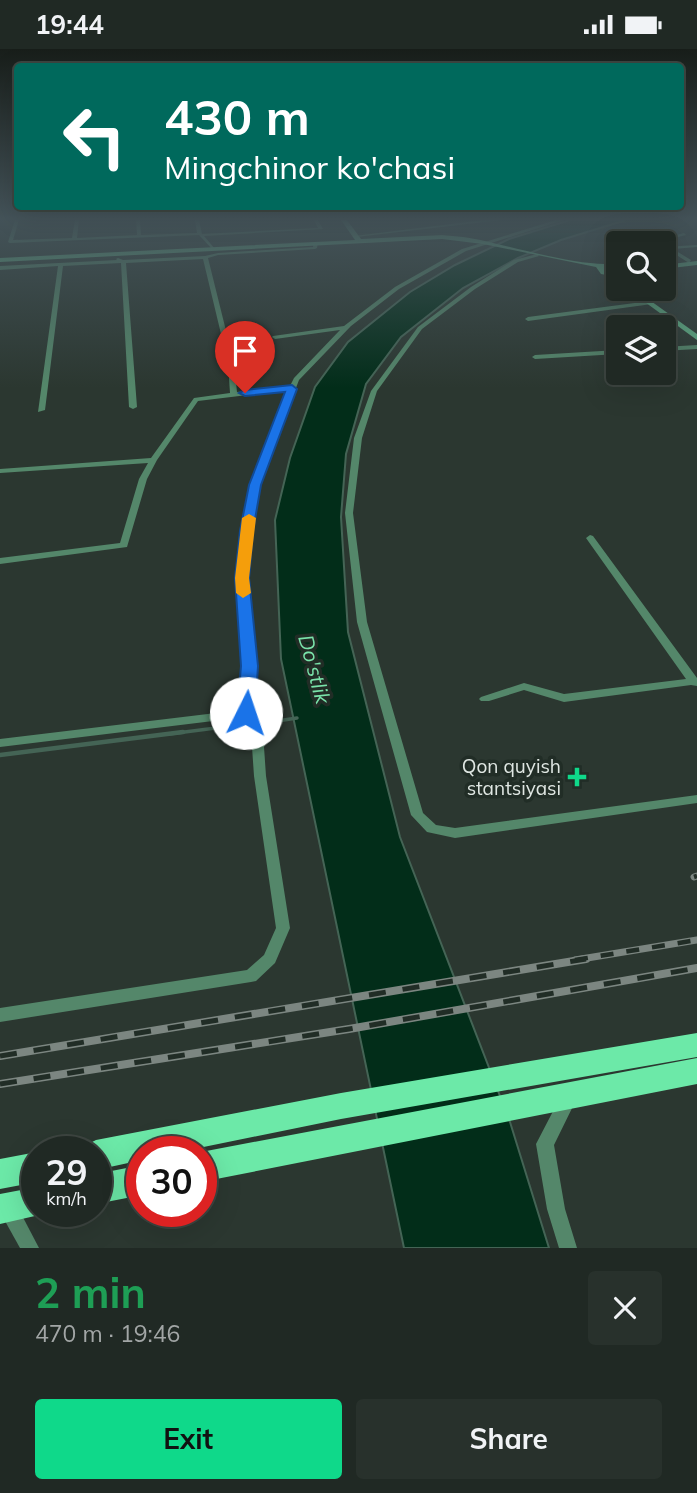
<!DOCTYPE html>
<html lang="en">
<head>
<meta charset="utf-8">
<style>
	:root { --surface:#202924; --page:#28312c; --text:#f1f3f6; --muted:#a2a6a6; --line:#3d4541; --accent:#0fd98a }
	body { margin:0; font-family:Mulish,sans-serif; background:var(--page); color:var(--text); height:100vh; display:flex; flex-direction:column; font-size:26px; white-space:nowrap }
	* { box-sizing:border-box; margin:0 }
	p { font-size:23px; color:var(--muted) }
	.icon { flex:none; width:38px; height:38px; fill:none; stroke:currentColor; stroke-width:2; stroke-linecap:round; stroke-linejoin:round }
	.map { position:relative; height:1199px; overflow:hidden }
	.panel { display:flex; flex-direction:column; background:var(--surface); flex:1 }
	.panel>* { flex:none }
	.banner { position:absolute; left:14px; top:14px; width:670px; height:147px; border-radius:7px; box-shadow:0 7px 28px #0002,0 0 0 2px var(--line); background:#00695c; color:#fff; overflow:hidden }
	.tools { position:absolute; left:606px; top:182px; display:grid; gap:14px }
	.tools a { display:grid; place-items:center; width:70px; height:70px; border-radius:7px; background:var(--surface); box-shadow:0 7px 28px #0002,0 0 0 2px var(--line); font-size:35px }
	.speed { position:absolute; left:21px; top:1087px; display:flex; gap:14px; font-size:35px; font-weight:700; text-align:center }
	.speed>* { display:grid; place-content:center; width:91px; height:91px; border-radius:50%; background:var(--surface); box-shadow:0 7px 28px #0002,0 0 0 2px var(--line); line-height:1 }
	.speed small { font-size:18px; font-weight:400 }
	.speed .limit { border:10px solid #d22; background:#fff; color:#111 }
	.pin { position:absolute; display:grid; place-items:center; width:60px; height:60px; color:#fff; margin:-72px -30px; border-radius:50% 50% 50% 0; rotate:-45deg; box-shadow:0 0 7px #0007 }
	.pin .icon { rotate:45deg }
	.me { position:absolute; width:77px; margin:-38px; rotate:4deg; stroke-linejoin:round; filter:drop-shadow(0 0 5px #0008) }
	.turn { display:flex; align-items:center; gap:24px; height:147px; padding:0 35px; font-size:32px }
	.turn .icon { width:91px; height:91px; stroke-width:2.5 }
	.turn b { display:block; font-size:49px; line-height:60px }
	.round { display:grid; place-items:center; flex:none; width:74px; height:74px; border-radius:7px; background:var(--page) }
	.summary { display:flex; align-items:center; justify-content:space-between; height:119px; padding:0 35px }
	h1 { font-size:42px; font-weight:700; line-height:52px; color:#1e9e55 }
	.action { display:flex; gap:14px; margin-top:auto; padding:14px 35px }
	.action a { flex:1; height:80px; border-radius:7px; background:var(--accent); color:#111; font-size:28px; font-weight:700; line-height:80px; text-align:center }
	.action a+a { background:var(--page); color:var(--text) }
	.status { display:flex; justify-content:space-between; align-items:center; height:49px; padding:0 35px; background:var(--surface); direction:ltr }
	.status svg { height:19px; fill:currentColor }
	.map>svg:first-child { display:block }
</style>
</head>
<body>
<div class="status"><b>19:44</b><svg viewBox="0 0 49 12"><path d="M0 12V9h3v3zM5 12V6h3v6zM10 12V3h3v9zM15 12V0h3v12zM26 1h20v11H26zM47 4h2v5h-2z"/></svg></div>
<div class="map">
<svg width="697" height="1199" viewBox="0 0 697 1199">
	<rect width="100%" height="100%" fill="#2b3730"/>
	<polygon fill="#022d19" stroke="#446455" stroke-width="2" points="570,171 626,171 561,191 518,209 463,239 401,288 366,335 346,405 341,468 348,583 400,788 510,1073 549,1199 404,1199 281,610 275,471 290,409 315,338 348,293 410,243 455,216 509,190"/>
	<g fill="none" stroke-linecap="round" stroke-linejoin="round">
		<g stroke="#446455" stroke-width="3.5">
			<polyline points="277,672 297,669"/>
			<polyline points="169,685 255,674"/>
		</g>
		<polyline stroke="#446455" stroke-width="4.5" points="0,706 183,683"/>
		<g fill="#54876a" fill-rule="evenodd">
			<polygon points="15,171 19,171 13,191 72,189 75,171 79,171 77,189 137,186 136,171 140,171 141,186 197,184 195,171 199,171 202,185 318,179 314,171 318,171 323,180 204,187 215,200 213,201 199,186 10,194 8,193"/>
			<polygon points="484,171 502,171 356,188 354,187"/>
			<polygon points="556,171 564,171 466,202 399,240 351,277 299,331 259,436 251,482 247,529 254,617 252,661 265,663 274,675 264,698 266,727 290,879 275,914 256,932 251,933 0,973 0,959 247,921 264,906 276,879 254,727 252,698 262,675 257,669 246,668 0,698 0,690 241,661 244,617 237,529 243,482 251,436 288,341 198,352 157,411 147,430 127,498 0,515 0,509 120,494 139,430 148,414 0,424 0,420 151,409 194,349 230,344 228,314 203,210 126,214 137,358 133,360 129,358 121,214 63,217 45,361 38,363 58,217 0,221 0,217 117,211 116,210 118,209 123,211 205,207 218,204 313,198 314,193 318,193 317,199 315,200 218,206 208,209 234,314 237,343 290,337 294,329 340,281 275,290 272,288 273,287 344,277 395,238 462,200"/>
			<polygon points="684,184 686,186 654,194 647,194"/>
			<polygon points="697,196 697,198 673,200 691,211 689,214 667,200 663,200 663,198"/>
			<polygon points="537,205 539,207 518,213 475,240 422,280 377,342 362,389 353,464 367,573 423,764 436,776 455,779 697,746 697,754 455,789 427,783 411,766 357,573 345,464 354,389 371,342 418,278 471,238 514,211"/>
			<polygon points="608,244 642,246 645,248 642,250 606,247 605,246"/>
			<polygon points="650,252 652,253 652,255 528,272 525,270 528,268"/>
			<polygon points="697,296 697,300 663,302 663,298"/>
			<polygon points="618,301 618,305 535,310 532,308 535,306"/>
			<polygon points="590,486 593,487 697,629 697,637 691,636 564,653 524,641 489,652 481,652 479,650 481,648 524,634 564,645 686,630 586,489"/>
			<polygon points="569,1041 575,1043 577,1049 554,1096 565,1160 577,1199 559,1199 547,1160 536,1095 563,1043"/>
			<polygon points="9,1153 16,1155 39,1199 20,1199 0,1163 2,1155"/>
		</g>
		<g fill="#61b587" fill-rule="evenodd">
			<path d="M341,171H347L361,190L442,186L463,188C505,194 579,220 618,214V218L604,220L618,224V228L601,225L596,218L483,195L442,190L0,213V209L355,191Z"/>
			<polygon points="697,212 697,216 663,220 663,216"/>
			<polygon points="627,240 634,240 697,285 697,291"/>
		</g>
		<g fill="#6ce9a8" fill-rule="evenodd">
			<polygon points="697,984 697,1008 341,1070 184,1102 142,1102 142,1111 96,1121 96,1102 83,1102 86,1096 96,1091 341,1044"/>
			<polygon points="697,1009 697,1035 201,1133 201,1103"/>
			<polygon points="37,1103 37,1133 0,1140 0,1110"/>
			<polygon points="142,1116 142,1146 96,1155 96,1125"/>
			<polygon points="37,1138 37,1162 48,1164 0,1175 0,1145"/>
		</g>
		<g stroke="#7c8681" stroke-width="7">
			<g id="rail-far1">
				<polyline points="694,828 697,827"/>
				<polyline points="575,911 697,891"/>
			</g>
		</g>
		<g stroke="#7c8681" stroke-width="8">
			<g id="rail">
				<polyline points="0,1007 586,910"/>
				<polyline points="0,1035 349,980 697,919"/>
			</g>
		</g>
		<use href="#rail-far1" stroke="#212d26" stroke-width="4.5" stroke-dasharray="13" stroke-linecap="butt"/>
		<use href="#rail" stroke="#212d26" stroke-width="5" stroke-dasharray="17" stroke-linecap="butt"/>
	</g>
	<linearGradient id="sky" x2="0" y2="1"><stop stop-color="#181e1a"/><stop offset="0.5" stop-color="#445359"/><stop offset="1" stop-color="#445359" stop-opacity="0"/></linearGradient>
	<rect width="697" height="339" fill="url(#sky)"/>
	<polygon fill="#1a73e8" stroke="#114b97" stroke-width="2" points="292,336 297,340 261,436 253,482 249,529 258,617 255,664 246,670 237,664 241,617 235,529 240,482 249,436 285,343 245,347 239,344 245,341"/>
	<polygon fill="#f59e0b" points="249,465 256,469 249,529 251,544 243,549 236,544 235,529 242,469"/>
	<path fill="#0fd98a" stroke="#212d26" stroke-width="2.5" d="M573.5 717.5h7v7h7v7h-7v7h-7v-7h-7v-7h7z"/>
	<g text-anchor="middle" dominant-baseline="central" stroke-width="7" stroke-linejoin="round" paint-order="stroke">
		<g font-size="19" fill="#dfe6e2" stroke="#212d26" text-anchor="end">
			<text x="561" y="717">Qon quyish<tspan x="561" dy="22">stantsiyasi</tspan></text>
		</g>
		<g font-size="21" font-style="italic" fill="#7ae3aa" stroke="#212d26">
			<text transform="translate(315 620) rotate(75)">Do'stlik</text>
		</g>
	</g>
</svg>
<div class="tools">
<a><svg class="icon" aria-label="search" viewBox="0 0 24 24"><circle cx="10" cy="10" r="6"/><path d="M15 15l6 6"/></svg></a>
<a><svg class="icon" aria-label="layers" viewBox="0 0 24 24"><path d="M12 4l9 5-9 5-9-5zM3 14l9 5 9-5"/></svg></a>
</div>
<div class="speed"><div>29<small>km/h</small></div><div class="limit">30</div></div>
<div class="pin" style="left:245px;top:344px;background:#d93025"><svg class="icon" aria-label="arrive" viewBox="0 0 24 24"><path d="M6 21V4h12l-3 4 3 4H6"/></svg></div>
<svg class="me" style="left:246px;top:664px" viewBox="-20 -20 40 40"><circle r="19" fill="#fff"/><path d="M0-13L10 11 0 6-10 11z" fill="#1a73e8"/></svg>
<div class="banner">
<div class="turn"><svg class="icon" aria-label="left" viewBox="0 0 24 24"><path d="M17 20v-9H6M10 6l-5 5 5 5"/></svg><div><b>430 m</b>Mingchinor ko'chasi</div></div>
</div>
</div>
<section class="panel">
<div class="summary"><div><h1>2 min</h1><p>470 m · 19:46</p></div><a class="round"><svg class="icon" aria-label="close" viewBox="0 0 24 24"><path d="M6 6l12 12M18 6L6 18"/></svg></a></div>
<div class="action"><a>Exit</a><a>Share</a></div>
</section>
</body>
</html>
